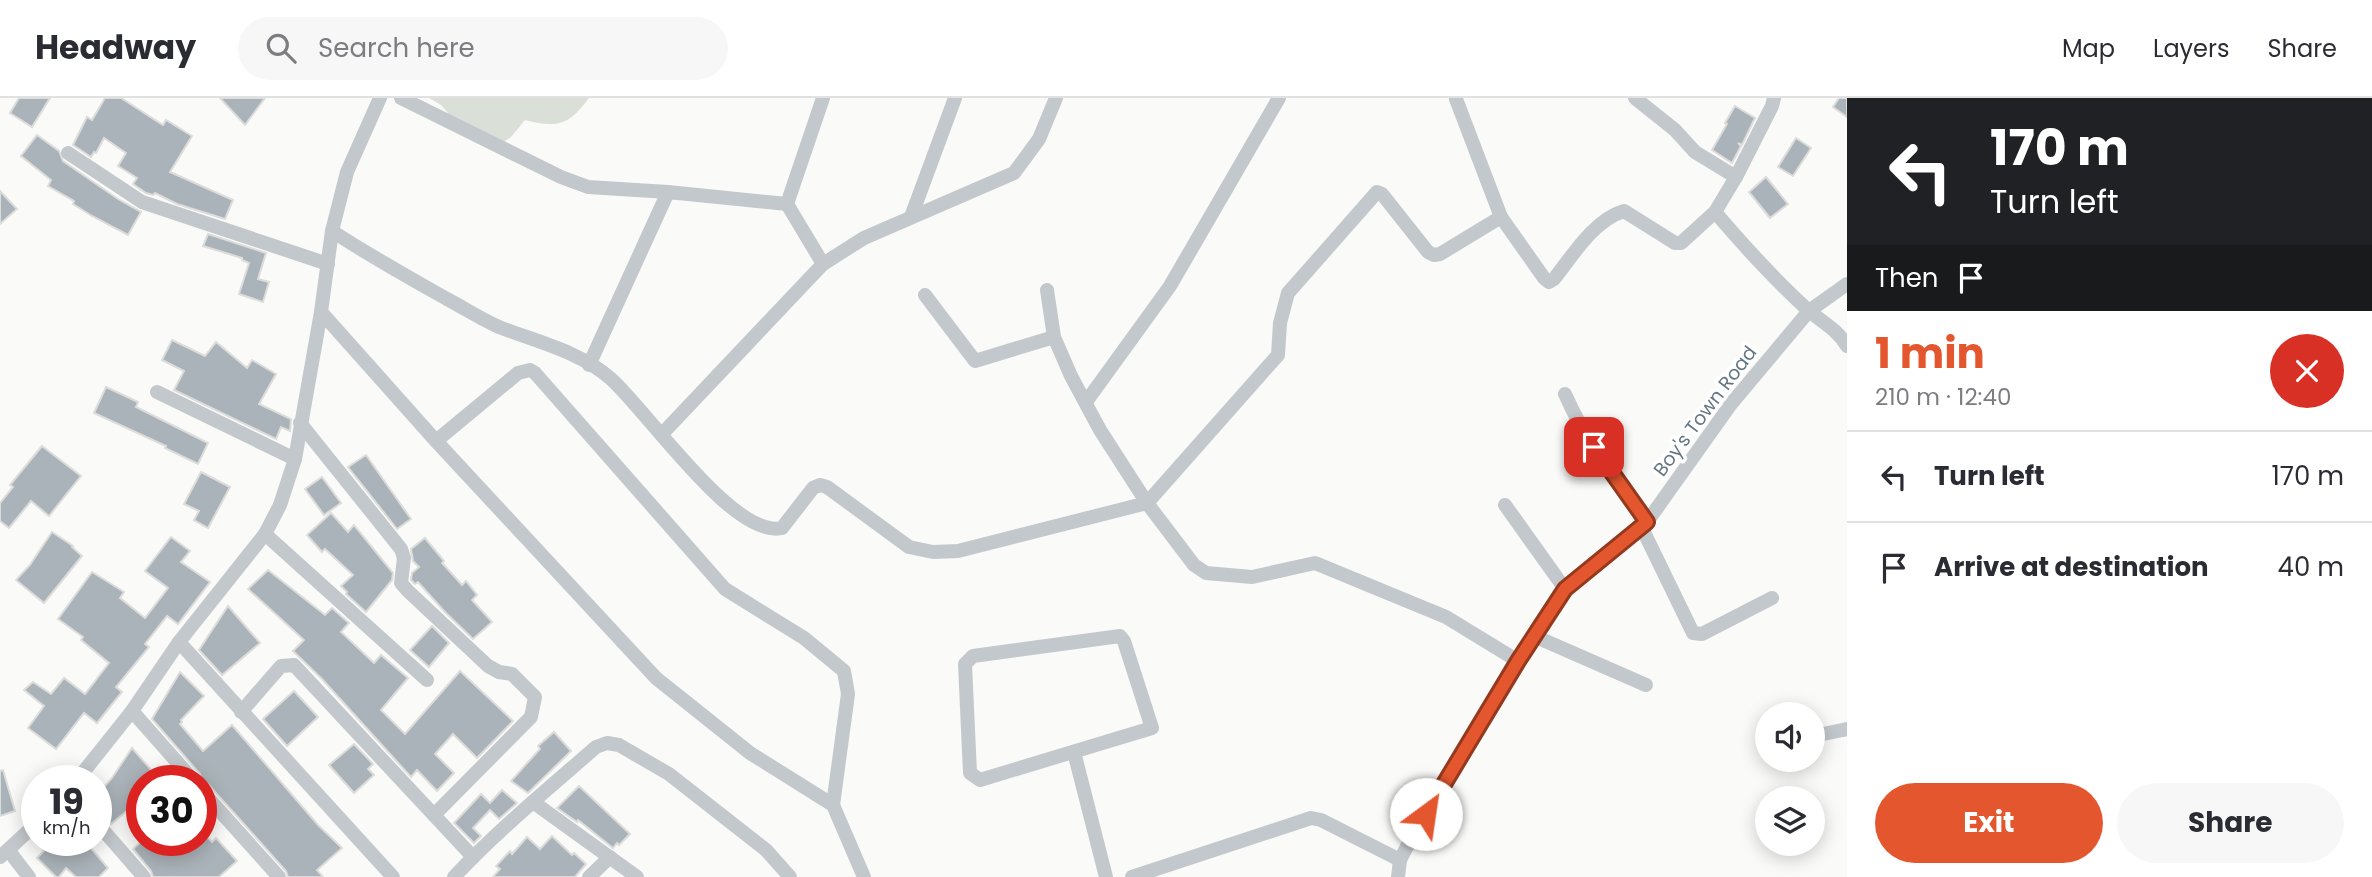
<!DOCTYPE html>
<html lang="en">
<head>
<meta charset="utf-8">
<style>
	:root { --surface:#fff; --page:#f7f7f7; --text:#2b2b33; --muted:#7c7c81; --line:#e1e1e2; --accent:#e4572e }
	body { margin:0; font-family:Poppins,sans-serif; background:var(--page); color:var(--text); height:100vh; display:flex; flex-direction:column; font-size:26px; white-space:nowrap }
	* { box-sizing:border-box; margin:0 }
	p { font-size:23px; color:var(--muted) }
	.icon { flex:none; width:38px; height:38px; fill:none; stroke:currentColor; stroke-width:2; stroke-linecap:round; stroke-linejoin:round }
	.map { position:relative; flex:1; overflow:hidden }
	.sheet { display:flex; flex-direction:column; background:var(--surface); width:525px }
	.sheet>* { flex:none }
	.guide { background:#202124; color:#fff; overflow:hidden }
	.fabs { position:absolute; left:1755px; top:604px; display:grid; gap:14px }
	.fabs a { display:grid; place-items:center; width:70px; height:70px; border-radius:50%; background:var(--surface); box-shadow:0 4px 18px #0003; font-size:35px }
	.speed { position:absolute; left:21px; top:667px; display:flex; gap:14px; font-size:35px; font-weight:700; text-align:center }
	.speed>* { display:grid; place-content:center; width:91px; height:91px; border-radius:50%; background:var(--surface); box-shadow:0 4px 18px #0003; line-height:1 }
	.speed small { font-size:18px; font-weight:400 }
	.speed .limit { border:10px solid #d22; background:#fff; color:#111 }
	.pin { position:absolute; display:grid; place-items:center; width:60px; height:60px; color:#fff; margin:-30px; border-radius:14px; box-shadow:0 4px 10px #0006 }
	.me { position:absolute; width:77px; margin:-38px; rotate:31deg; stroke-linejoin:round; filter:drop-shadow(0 0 5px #0008) }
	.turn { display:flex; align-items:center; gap:24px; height:147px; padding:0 28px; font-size:32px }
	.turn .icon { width:91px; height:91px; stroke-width:2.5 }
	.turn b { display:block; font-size:49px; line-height:60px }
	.then { display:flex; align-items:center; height:66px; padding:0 28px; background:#0003; gap:14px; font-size:26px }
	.round { display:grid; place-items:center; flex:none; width:74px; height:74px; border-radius:37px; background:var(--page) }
	.summary { display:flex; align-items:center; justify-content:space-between; height:119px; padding:0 28px }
	h1 { font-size:42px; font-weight:700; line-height:52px; color:var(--accent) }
	.button { display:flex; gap:14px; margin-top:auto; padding:14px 28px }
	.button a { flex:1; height:80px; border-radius:42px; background:var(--accent); color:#fff; font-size:28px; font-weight:700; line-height:80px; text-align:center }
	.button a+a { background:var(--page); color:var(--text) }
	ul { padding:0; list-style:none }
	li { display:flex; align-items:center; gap:21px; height:91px; padding:0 28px; border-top:2px solid var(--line) }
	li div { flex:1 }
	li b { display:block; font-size:26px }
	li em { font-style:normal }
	header { display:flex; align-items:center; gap:42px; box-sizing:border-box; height:98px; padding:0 35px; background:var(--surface); border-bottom:2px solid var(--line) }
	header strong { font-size:33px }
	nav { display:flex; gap:38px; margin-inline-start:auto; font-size:24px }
	.search { width:490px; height:63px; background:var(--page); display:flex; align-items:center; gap:18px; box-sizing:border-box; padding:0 24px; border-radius:38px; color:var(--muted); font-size:26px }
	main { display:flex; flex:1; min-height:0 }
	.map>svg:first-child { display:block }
</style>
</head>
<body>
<header>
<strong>Headway</strong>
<div class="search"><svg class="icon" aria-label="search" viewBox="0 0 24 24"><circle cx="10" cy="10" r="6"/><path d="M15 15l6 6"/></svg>Search here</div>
<nav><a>Map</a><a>Layers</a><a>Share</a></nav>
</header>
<main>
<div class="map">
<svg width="1847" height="779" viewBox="0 0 1847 779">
	<rect width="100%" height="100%" fill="#fafaf8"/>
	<path fill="#dadfd7" d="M429,0H589C568,28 558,30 525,22L511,39L502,45L452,20L441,7Z"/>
	<g fill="#aab3b9" stroke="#dcdcda" stroke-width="2">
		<polygon points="19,0 50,0 32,29 10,15"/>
		<polygon points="105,0 121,0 163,27 166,22 192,38 170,74 233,102 225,121 177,106 155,95 153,97 146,95 133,86 137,80 118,68 126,55 104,40 96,55 94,54 91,59 73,47 87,19 92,22"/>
		<polygon points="220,0 265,0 245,27"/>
		<polygon points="1839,0 1847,0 1847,19 1833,9"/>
		<polygon points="1735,8 1755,20 1742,47 1738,45 1741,48 1732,65 1712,52 1727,26 1725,25"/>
		<polygon points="37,37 59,53 63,63 118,101 141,114 128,137 92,118 73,106 74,103 48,88 51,82 21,58"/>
		<polygon points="1796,40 1811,50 1793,78 1778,69"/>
		<polygon points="1766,79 1788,106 1770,120 1749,94"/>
		<polygon points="0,93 17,111 0,126"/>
		<polygon points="208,136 266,155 258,181 269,184 263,204 239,196 249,165 242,162 242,160 203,148"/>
		<polygon points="172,242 205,258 216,244 247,270 252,262 276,276 259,306 291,321 290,333 281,329 276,341 174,292 184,273 162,262"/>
		<polygon points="106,289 138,304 136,309 208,345 198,366 165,350 166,348 94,315"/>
		<polygon points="42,348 81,378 49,418 31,403 9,430 0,423 0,405 13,389 10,387"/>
		<polygon points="366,357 411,421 397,431 348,369"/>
		<polygon points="201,374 230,389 208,430 194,422 199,413 184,406"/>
		<polygon points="322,379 341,405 324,417 305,391"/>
		<polygon points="331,415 348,434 354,427 393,475 392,482 366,514 346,496 347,494 341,488 353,477 325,451 322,454 307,437"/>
		<polygon points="52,434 73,448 72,449 82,458 44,505 16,482 30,467"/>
		<polygon points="171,439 190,453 181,464 210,484 178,526 167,518 145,546 149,549 116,589 122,594 97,625 84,615 56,651 28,630 44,608 24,592 33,584 51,596 64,580 85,596 109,565 81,542 83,539 58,521 92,474 124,494 120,500 145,520 168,490 145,473"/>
		<polygon points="425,440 444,463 442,465 462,487 466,483 477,497 472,502 492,524 473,541 445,514 418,484 415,486 411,482 412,475 419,469 413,463 411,451"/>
		<polygon points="268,472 325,517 332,510 349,525 341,534 374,565 381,557 408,580 381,612 405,636 460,573 513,623 477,660 453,636 435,656 454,675 437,693 417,672 411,679 322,581 293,553 304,542 248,491"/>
		<polygon points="228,508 260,545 222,577 199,552"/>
		<polygon points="432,528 449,545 429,569 410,552"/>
		<polygon points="180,574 204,598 181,622 182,624 180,626 203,653 232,627 318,727 342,750 317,772 323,779 288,779 286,773 208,686 202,683 200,676 152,621"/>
		<polygon points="294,593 318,619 287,648 263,621"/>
		<polygon points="554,634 571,653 528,695 511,683 540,651 538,648"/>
		<polygon points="354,646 373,666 368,671 374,677 354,695 329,667"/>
		<polygon points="132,650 160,682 142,682 142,712 135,706 111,726 103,717 96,715 96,698 112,680"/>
		<polygon points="3,672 15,713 0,718 0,673"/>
		<polygon points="579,688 630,736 619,747 617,745 613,750 578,722 577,724 557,710"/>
		<polygon points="502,692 517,705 499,721 490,712 473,730 481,738 474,745 454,725 481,696 490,705"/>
		<polygon points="201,732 212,744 216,740 237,763 219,779 153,779 151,773 133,751 143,742 201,742"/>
		<polygon points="552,738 572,757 574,755 586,766 575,779 493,779 500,771 496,768 510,753 512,756 527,739 540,751"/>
		<polygon points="54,742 84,742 108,770 99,779 76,779 66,770 59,779 56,779 37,760"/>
	</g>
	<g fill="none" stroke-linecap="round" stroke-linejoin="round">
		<g stroke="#c3c8cc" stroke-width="14">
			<polyline points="401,0 561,79 588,89 668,94"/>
			<polyline points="1635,0 1675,32 1695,54 1736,79"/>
			<path d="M1774,0L1772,8L1736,79L1715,114C1744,148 1775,182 1808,212C1822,224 1838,232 1847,248"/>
			<polyline points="1456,1 1501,119"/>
			<polyline points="68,55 142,104 328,166"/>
			<polyline points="787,106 823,166"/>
			<polyline points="911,119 955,0"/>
			<path d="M332,133C370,158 408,179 447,201C464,210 481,221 499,229C535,243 581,254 610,280C646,311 733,441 782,430L813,390L820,387L827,389L909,449L933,454L958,453L1147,405L1194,467L1206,475L1252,479L1315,465L1446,519L1518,563"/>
			<path d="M1047,192L1054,239L1071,278L1100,332L1147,405L1278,257L1280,225L1288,195L1377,94L1382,96L1428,154L1434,157L1440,156L1501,119L1544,180L1549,184L1554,181C1573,157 1594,122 1624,113L1675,145H1681L1715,114"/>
			<polyline points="925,197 975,263 1054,239"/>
			<polyline points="321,214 436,343 656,580 750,655 833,707 864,779"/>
			<polyline points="589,267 668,94 787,106 823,0"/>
			<polyline points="157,294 295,361"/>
			<path d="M1565,296C1585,342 1616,383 1647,424"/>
			<polyline points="1086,304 1170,188 1279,0"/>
			<polyline points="300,325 401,451 404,460 401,485 408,493 488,568 499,574 512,576 535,599 531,619 434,717"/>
			<polyline points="662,336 823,166 864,140 1014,75 1039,41 1056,0"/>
			<polyline points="436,343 518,275 530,272 535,275 725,491 804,540 844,573 848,596 833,707"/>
			<polyline points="1505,407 1565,491"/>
			<polyline points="1641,428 1693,535 1702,536 1772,500"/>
			<polyline points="265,436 427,582"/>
			<polygon points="1120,538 1124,543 1152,630 980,682 970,675 965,566 973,558"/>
			<polyline points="1534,538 1646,587"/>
			<polyline points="179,544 393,779"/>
			<polyline points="132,613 193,682"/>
			<polyline points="241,614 281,568 294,567 473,759"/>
			<polyline points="1813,638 1847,631"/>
			<polyline points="1074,654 1106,779"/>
			<polyline points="77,682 132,613 179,544 265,436 280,407 295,361 321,214 332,133 347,74 380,0"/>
			<polyline points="201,692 279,779"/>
			<polyline points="533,704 637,779"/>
			<polyline points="96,724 144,779"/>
			<polyline points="9,753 29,779"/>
			<polyline points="0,759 37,725"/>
			<path d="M454,779C498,732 548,691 596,649L607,645L619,647L669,676L766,752L790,779"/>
			<polyline points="589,779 610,759"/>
			<polyline points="1132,779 1311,720 1321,722 1400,762"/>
			<polyline points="1398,779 1400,762 1413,737 1518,563 1565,491 1647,424 1731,306 1809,213 1847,186"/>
		</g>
	</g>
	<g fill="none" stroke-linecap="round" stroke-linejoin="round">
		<g stroke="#94391e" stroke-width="18">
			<polyline id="route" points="1426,716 1518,563 1565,491 1647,424 1594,349"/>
		</g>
		<use href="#route" stroke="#e4572e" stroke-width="12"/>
	</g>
	<g text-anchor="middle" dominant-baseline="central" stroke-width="7" stroke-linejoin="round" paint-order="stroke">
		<g font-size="19" fill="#657683" stroke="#fff">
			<text transform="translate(1705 313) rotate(-53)">Boy's Town Road</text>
		</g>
	</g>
</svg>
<div class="fabs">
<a><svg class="icon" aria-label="sound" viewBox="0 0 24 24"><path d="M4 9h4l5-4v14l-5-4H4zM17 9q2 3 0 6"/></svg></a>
<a><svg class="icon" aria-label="layers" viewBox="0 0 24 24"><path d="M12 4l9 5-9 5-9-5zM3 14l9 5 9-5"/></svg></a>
</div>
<div class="speed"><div>19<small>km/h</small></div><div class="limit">30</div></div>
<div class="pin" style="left:1594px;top:349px;background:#d93025"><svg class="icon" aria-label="arrive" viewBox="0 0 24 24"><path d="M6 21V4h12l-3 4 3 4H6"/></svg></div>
<svg class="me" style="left:1426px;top:716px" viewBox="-20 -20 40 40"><circle r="19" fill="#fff"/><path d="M0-13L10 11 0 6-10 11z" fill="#e4572e"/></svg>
</div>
<section class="sheet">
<div class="guide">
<div class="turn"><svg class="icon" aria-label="left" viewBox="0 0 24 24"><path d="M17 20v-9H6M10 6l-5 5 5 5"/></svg><div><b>170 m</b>Turn left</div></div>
<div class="then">Then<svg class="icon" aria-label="arrive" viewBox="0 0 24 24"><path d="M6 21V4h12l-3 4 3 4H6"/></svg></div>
</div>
<div class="summary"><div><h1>1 min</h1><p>210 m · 12:40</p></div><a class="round" style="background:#d93025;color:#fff"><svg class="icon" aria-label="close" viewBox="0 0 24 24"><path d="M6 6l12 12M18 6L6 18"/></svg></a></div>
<ul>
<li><svg class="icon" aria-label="left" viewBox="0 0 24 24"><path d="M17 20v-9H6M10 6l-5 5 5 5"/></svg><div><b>Turn left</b></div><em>170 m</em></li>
<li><svg class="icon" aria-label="arrive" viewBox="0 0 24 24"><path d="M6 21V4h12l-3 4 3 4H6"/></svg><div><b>Arrive at destination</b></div><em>40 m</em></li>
</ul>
<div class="button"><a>Exit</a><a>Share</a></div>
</section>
</main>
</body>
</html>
